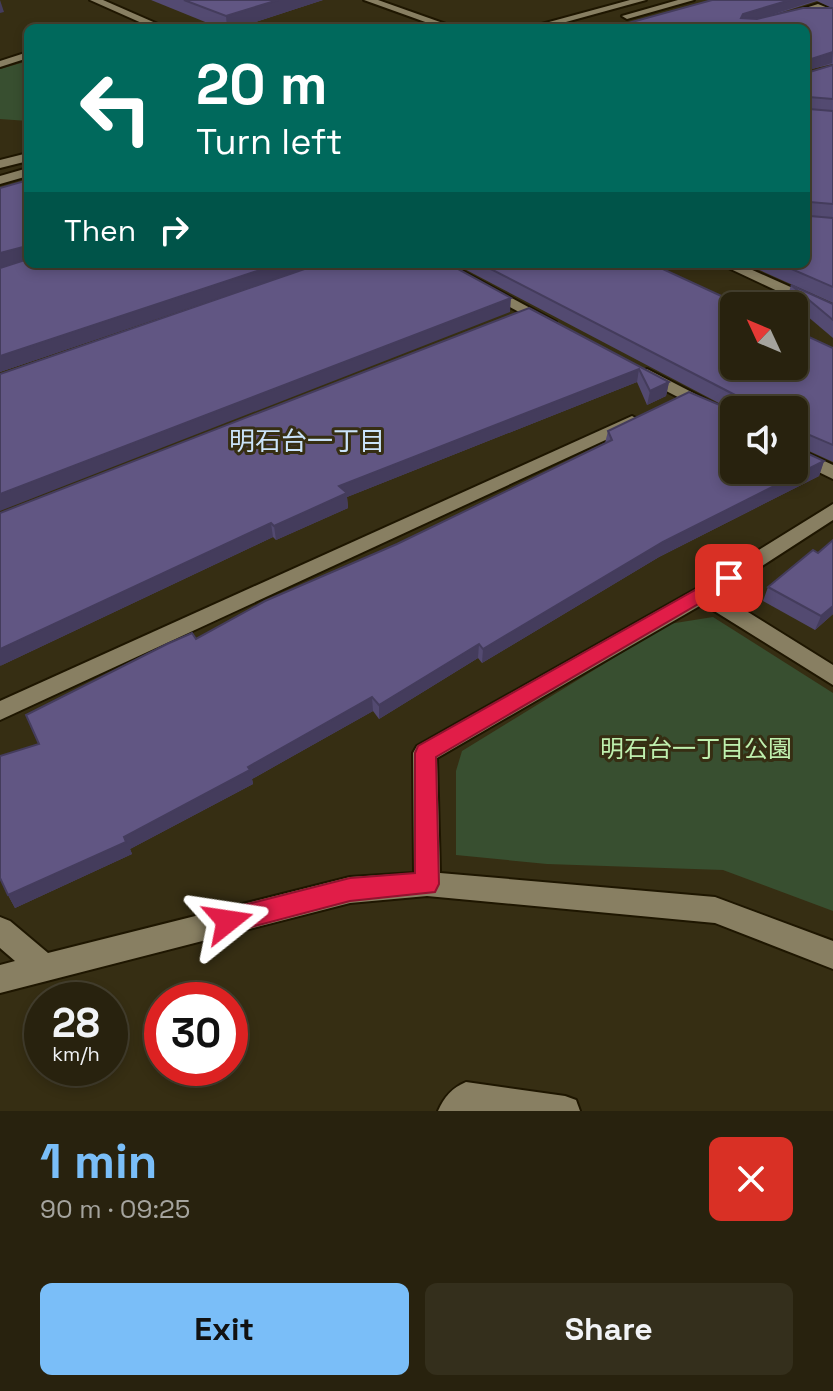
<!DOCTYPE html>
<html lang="en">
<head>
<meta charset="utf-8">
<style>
	:root { --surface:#28220e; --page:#342f1c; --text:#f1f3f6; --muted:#a5a49e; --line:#443f2e; --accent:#7abef8 }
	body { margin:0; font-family:"Space Grotesk","Noto Sans JP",sans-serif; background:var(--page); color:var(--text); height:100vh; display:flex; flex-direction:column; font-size:30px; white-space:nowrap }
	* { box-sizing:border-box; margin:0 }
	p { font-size:26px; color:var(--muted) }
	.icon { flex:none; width:44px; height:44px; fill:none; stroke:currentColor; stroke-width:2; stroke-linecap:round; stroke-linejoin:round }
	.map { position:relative; height:1111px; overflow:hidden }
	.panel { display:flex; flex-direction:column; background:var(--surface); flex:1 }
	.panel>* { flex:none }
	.top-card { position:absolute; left:24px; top:24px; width:786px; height:244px; border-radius:12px; box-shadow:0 4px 12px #0003,0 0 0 2px var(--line); background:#00695c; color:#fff; overflow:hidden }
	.needle { width:52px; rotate:314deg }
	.fabs { position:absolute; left:720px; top:292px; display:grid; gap:16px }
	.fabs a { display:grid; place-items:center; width:88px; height:88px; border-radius:12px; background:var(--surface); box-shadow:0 4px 12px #0003,0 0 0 2px var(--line); font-size:40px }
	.speed { position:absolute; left:24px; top:982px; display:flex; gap:16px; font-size:40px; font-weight:700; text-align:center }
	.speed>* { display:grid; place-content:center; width:104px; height:104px; border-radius:50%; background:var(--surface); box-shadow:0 4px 12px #0003,0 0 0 2px var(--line); line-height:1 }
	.speed small { font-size:20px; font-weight:400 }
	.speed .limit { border:12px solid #d22; background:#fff; color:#111 }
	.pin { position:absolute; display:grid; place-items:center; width:68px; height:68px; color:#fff; margin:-34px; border-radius:16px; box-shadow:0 4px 12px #0006 }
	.me { position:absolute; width:88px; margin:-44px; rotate:75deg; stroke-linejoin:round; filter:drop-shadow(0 0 6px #0008) }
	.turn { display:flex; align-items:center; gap:28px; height:168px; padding:0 40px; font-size:36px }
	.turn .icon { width:104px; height:104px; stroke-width:2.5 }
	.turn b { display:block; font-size:56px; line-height:68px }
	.then { display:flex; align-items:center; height:76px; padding:0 40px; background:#0003; gap:16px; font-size:30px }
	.round { display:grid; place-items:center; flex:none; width:84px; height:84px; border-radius:12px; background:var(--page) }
	.headline { display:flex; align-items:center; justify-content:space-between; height:136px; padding:0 40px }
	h1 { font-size:48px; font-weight:700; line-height:60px; color:var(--accent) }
	.cta { display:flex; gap:16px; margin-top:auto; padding:16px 40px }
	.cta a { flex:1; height:92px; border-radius:12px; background:var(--accent); color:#111; font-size:32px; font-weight:700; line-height:92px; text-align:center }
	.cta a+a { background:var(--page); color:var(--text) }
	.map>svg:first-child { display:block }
</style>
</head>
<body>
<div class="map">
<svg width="833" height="1111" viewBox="0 0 833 1111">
	<rect width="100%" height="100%" fill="#362e13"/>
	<g fill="#384f30">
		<polygon points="28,61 28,121 0,119 0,69"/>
		<polygon points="713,617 833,693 833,911 723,870 547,864 456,855 456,771 462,751 669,624"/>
	</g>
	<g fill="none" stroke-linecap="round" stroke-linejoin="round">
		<g stroke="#1e1600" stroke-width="4">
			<g id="minor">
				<polygon points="90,0 103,0 167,28 153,28"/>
				<polygon points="364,0 378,0 457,28 442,28"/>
				<polygon points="630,0 646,0 544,28 527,28"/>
				<polygon points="678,0 694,0 627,19 622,16"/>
				<path d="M818,4L833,10V16C803,6 774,28 742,28Z"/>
				<polygon points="28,52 28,58 0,67 0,61"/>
				<polygon points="28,153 28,161 0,168 0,160"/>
				<polygon points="28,168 28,176 0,184 0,176"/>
				<polygon points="431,264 449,264 556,322 548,327 543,325"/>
				<polygon points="720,264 739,264 833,306 833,317"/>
				<polygon points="647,369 734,414 734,426 641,378 639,374"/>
				<polygon points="632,416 641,421 638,425 0,720 0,701"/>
				<polygon points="794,447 833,465 833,479 794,460"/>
				<polygon points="833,504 833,520 719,594 833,665 833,685 703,604 437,758 440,873 715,897 833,941 833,969 715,923 427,896 350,903 0,993 0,965 15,961 0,948 0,917 10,921 48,953 350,877 414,873 413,753 417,746 696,589"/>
				<path d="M466,1082L565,1096L576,1100L580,1111H438C444,1097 452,1088 466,1082Z"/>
			</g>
		</g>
		<use href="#minor" fill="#887f62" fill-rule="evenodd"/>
	</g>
	<g fill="#534a71" fill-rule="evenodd">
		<polygon points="151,0 323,0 237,28 220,28"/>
		<path d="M712,0H833V64L807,70L810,72L833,65V303L746,264H806ZM817,1L832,8L773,15Z"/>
		<polygon points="28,180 28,264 319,264 0,372 0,268"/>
		<polygon points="455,264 652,264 833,348 833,462 798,446 798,449 824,461 819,476 659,557 482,663 478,658 379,719 373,711 252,779 253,784 130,849 132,854 15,908 8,895 39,744 196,639 397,544 605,443 608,431 734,470 794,410 734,411"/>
		<polygon points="791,285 833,304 833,338 787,299"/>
		<polygon points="529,308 669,382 666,396 647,405 637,382 347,497 348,508 276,540 273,537 0,666"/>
		<polygon points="833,540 833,614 815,630 763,601 768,587 818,553"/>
	</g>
	<g fill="#443c5c">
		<polygon points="0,0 4,12 0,13"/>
		<polygon points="278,0 323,0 237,28 227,28 226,16"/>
		<polygon points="790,0 817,0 741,25 741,18 743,14"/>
		<polygon points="833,52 832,63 806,71 808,60"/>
		<polygon points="23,247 27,260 0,268 0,253"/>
		<polygon points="278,264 319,264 0,372 0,356"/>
		<polygon points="511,298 510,312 0,511 0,494"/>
		<polygon points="639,369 637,382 347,497 348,508 276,540 274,526 339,486"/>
		<polygon points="669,382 666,396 647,405 650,391"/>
		<polygon points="824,461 819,476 659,557 482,663 483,649 663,542"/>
		<polygon points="271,523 273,537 0,666 0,649"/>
		<polygon points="833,606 833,614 815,630 821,616"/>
		<polygon points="479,644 478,658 379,719 379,705"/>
		<polygon points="372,697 373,711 252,779 253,784 130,849 132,854 15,908 8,895 124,837"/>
	</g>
	<g fill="#615683" stroke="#443c5c" stroke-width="2">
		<polygon points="184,0 278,0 226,16"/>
		<polygon points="712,0 790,0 743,14 741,18 757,19 803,8 833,8 833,52 808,60 806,69 810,72 833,65 833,99 809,97 806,106 809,109 833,111 833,204 810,202 807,213 810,216 833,218 833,287 780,264 806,264 806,28 610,28"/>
		<polygon points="28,180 28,247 23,247 0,253 0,188"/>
		<polygon points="28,259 28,264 278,264 0,356 0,268"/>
		<polygon points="319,264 449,264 511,298 0,494 0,374"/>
		<polygon points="481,264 652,264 743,306 734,306 734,366 794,366 794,330 833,348 833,445 798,430 798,449 824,461 663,542 483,649 479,644 379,705 372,697 248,767 250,770 124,837 126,842 8,895 0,878 0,756 39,744 26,715 167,644 192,633 196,639 265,601 397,544 612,440 608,431 689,392 734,411 734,470 794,470 794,410 740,410 739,397"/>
		<polygon points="791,285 833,304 833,320"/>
		<polygon points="529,308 669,382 650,391 639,369 339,486 347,493 274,526 271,523 0,649 0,513"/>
		<polygon points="833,540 833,606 821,616 768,587 813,550 818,553"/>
	</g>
	<polygon fill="#e11d48" stroke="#92132f" stroke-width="2" points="729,571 739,578 736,582 436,757 439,884 435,892 350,901 228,933 220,930 216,921 220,913 228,909 350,878 415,873 415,753 418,746"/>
	<g text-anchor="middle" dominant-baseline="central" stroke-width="6" stroke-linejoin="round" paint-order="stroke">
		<g font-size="24" fill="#bff0ae" stroke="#362e13">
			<text x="696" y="748">明石台一丁目公園</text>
		</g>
		<g font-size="26" fill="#cbe4fa" stroke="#362e13">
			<text x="307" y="441">明石台一丁目</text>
		</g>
	</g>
</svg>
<div class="fabs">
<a><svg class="needle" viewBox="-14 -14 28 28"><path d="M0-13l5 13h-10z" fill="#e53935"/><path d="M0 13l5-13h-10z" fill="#a5a49e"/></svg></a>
<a><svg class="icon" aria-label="sound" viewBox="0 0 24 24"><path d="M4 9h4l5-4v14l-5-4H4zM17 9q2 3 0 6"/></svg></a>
</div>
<div class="speed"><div>28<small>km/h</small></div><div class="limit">30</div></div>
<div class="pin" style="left:729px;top:578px;background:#d93025"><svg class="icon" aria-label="arrive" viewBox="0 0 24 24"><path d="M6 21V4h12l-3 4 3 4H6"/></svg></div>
<svg class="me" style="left:228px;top:921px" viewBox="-20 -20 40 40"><path d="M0-17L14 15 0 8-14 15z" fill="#e11d48" stroke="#fff" stroke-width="4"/></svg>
<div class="top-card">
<div class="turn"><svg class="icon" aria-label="left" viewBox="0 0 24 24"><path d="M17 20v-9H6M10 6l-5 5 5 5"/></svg><div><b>20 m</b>Turn left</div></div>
<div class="then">Then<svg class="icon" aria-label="right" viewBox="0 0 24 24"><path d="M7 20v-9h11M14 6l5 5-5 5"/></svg></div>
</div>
</div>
<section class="panel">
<div class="headline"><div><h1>1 min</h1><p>90 m · 09:25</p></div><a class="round" style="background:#d93025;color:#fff"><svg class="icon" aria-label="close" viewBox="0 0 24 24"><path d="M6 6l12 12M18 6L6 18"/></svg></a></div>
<div class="cta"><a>Exit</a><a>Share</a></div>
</section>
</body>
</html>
